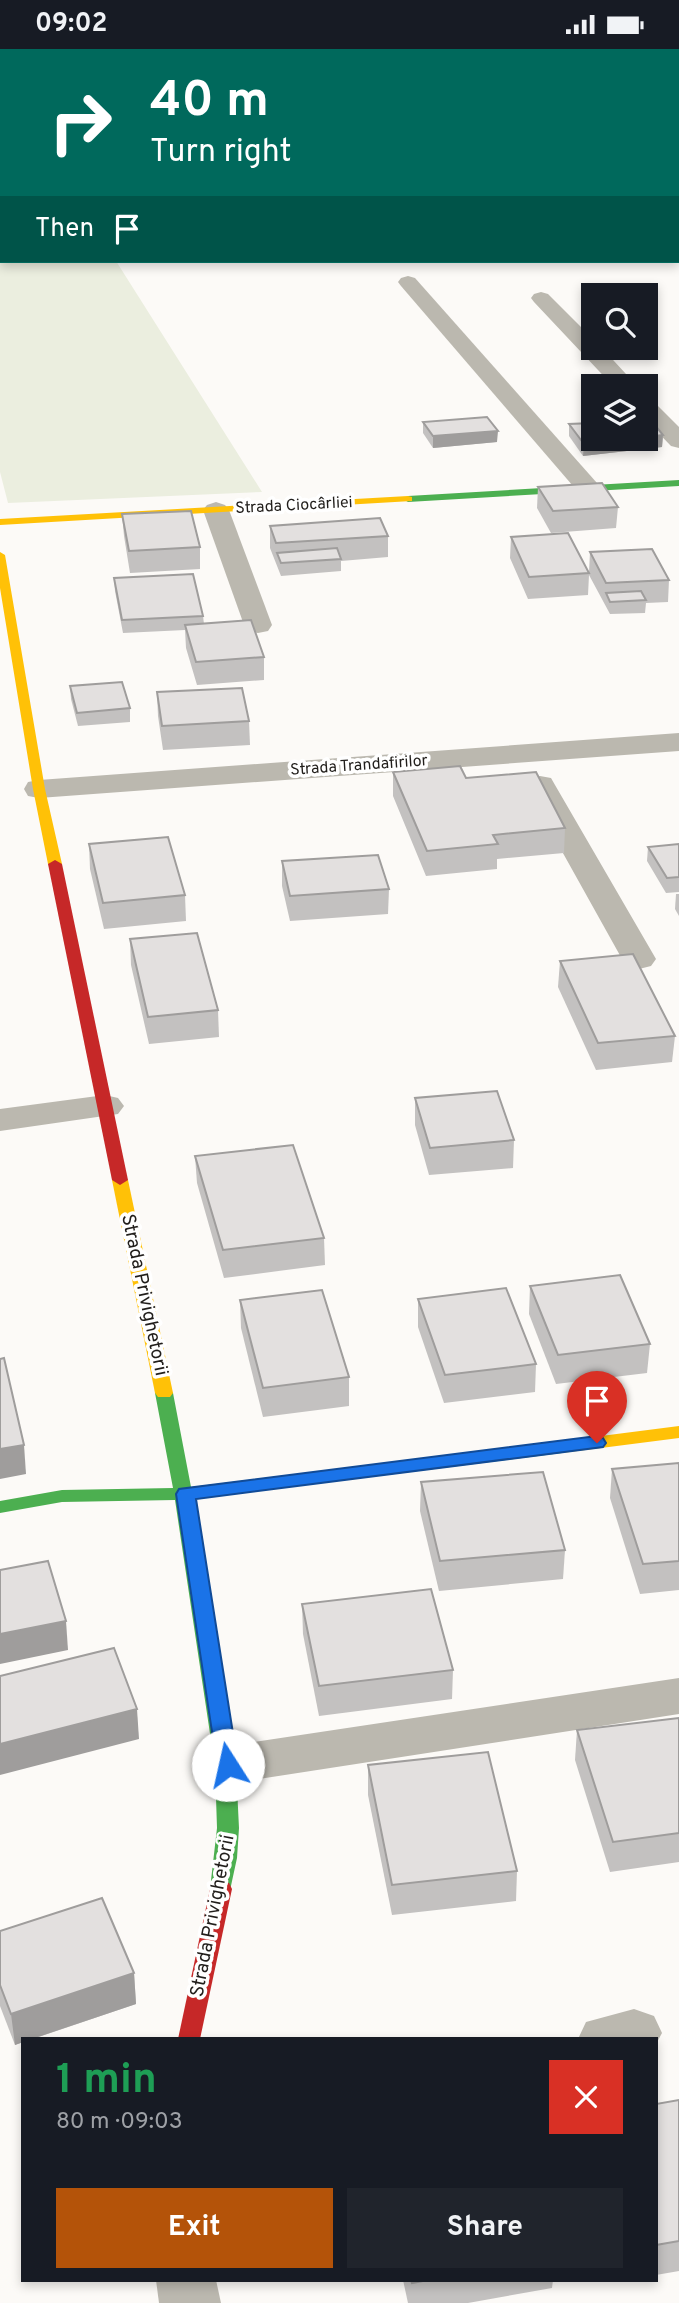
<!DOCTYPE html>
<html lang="en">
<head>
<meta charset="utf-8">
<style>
	:root { --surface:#171b24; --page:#20242c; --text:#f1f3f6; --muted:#9ea1a6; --accent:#b45309 }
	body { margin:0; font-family:Overpass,sans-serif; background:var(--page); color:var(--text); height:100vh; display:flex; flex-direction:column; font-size:26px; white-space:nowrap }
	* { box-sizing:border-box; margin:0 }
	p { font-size:23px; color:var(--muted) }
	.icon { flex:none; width:38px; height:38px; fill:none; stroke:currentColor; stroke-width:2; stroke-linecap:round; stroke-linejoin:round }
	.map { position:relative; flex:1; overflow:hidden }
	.panel { position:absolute; left:21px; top:1988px; width:637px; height:245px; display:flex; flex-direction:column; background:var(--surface); border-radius:0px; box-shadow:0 4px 10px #0003 }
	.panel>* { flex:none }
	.top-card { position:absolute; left:0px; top:0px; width:679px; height:214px; box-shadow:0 4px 10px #0003; background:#00695c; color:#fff; overflow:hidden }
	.fabs { position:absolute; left:581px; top:234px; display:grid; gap:14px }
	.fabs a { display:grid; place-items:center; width:77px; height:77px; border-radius:0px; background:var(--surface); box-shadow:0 4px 10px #0003; font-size:35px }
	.pin { position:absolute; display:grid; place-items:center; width:60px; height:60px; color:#fff; margin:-72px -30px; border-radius:50% 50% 50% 0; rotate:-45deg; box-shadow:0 0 7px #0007 }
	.pin .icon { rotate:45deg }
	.me { position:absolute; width:77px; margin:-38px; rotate:350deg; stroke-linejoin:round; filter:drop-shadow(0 0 5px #0008) }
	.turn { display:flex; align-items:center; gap:24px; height:147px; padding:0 35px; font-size:32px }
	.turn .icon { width:91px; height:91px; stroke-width:2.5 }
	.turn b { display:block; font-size:49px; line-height:60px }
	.then { display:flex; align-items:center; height:66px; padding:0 35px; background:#0003; gap:14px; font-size:26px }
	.round { display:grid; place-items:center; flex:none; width:74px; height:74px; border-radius:0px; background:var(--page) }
	.head { display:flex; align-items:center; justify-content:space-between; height:119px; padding:0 35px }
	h1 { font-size:42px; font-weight:700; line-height:52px; color:#1e9e55 }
	.button { display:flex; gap:14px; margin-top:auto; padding:14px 35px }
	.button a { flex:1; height:80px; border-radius:0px; background:var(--accent); color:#fff; font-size:28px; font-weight:700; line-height:80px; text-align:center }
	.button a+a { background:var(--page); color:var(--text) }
	.status { display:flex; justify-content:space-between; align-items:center; height:49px; padding:0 35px; background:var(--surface); direction:ltr }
	.status svg { height:19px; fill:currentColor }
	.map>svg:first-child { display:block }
</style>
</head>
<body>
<div class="status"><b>09:02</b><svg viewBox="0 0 49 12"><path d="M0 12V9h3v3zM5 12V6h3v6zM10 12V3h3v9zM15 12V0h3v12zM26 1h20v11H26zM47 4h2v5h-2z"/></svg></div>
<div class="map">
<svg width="679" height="2254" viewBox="0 0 679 2254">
	<rect width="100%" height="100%" fill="#fcfaf7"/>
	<polygon fill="#ebeedf" points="0,159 2,212 116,212 262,443 8,454 0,423"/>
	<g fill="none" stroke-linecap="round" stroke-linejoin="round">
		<g fill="#bbb8af" fill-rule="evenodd">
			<polygon points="323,0 340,0 341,2 324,2"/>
			<polygon points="553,0 571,0 572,2 554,2"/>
			<rect x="0" y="26" width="2" height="10"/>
			<rect x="677" y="100" width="2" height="12"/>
			<polygon points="408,227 415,229 597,434 600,439 597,444 588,446 579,444 401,237 398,233 401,229"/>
			<polygon points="541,243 548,245 593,290 593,299 602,299 638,338 614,338 534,253 531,249 534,245"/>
			<polygon points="646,351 654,353 679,378 679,399 671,397 646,371"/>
			<polygon points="216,453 225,456 229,461 272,576 268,582 258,584 248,582 244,576 203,461 207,456"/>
			<polygon points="679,684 679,702 39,749 28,747 24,740 28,733 39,731"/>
			<polygon points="540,727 551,729 555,736 656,910 651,917 639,920 627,917 622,910 525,736 529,729"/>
			<polygon points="105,1046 118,1049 124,1057 118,1065 0,1082 0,1060"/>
			<polygon points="679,1629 679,1665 227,1735 209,1730 202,1716 209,1702 227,1697"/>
			<polygon points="634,1960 654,1967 662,1984 656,1995 656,1990 578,1990 586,1973"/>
			<polygon points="156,2231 216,2231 221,2254 159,2254"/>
		</g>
		<g fill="#4caf50" fill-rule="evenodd">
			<polygon points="679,431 679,437 408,453 403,450 408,447"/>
			<polygon points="164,1338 170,1340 173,1344 191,1438 562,1392 568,1394 571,1398 568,1402 562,1404 193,1450 236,1718 239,1779 237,1809 229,1846 221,1849 213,1846 210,1840 217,1779 215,1718 175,1451 62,1453 0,1464 0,1452 62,1441 173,1439 155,1344 158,1340"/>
		</g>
		<g fill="#ffc107" fill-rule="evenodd">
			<polygon points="408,447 412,448 412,452 0,476 0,470"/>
			<polygon points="0,503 5,506 45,740 62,815 55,819 48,815 33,740 0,539"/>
			<polygon points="120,1126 128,1131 173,1344 170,1348 158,1348 155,1344 112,1131"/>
			<polygon points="679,1377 679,1389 562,1404 556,1402 553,1398 556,1394 562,1392"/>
		</g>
		<g fill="#c62828" fill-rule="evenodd">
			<polygon points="55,811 62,815 128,1131 120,1136 112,1131 48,815"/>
			<polygon points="221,1831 229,1834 232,1840 200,1990 178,1990 210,1840 213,1834"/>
		</g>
	</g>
	<g fill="#c3c1c0">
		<polygon points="423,373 497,393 433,399 423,384"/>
		<polygon points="569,375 663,386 662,398 583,407 569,387"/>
		<polygon points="538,438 618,458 616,479 551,484 537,459"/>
		<polygon points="122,465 200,498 200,520 130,524 124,487"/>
		<polygon points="270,477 388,487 388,508 341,512 341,522 281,527 270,499"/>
		<polygon points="511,488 589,523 590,503 669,531 668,553 646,554 645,564 610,565 589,526 588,546 528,550 510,509"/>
		<polygon points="114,529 203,567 204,575 264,608 264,631 197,636 186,599 185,581 123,584 115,542"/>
		<polygon points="70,637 130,659 130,673 78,677 71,650"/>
		<polygon points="157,643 249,672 250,696 163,701 158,667"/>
		<polygon points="393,723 466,729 565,779 564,804 497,810 497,820 426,827 393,747"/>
		<polygon points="89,795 185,846 186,872 104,880 90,820"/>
		<polygon points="679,795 679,843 666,844 647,812 648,798"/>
		<polygon points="282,812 389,840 388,865 290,872 282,837"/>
		<polygon points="676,845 679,845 679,867 675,860"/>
		<polygon points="130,890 218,961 219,988 149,995 131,916"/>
		<polygon points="560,912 675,987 672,1013 596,1021 558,938"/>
		<polygon points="415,1049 514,1091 513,1119 429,1126 415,1076"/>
		<polygon points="195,1107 324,1189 325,1216 224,1229 197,1134"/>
		<polygon points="530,1237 650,1295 647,1324 556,1335 529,1265"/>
		<polygon points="418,1250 536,1315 535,1343 444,1354 418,1278"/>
		<polygon points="240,1251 349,1328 349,1357 263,1368 241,1279"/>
		<polygon points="679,1414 679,1541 640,1545 610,1449 612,1420"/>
		<polygon points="421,1433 565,1501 563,1530 439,1542 420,1462"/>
		<polygon points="302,1555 453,1621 452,1650 319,1667 303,1585"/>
		<polygon points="679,1669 679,1813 610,1823 575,1711 577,1681"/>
		<polygon points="368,1716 517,1822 516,1852 392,1866 368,1746"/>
		<polygon points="0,1882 134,1924 136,1955 15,1996 0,1957"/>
		<polygon points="679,2051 679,2222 656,2226 656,2055"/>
		<polygon points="403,2231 553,2231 552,2239 468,2254 408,2254"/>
	</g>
	<g fill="#9f9d9c">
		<polygon points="498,382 497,393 433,399 433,387"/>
		<polygon points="663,386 662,398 583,407 584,395 626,390 646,390 646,388"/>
		<polygon points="24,1396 26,1425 0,1430 0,1400"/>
		<polygon points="66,1572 68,1601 0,1615 0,1585"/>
		<polygon points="137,1660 139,1690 0,1726 0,1695"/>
		<polygon points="134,1924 136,1955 32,1990 23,1990 23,1993 15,1996 11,1965"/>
	</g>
	<g fill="#e3e0df" stroke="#9f9d9c" stroke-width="2">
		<polygon points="634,0 636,2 598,2 632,0"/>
		<polygon points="679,0 679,12 677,12 677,2 645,1"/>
		<polygon points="487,368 498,382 433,387 423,373"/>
		<polygon points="646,370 650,370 663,386 646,388"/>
		<polygon points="593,374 593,390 626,390 584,395 569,375"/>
		<polygon points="602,434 618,458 553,462 538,438"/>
		<polygon points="191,462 200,498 129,502 122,465"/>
		<polygon points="380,469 388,487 276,494 270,477"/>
		<polygon points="568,484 589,524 529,528 511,488"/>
		<polygon points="337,499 341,510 281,514 277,504"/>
		<polygon points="652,500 669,531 606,534 590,503"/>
		<polygon points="193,525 203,567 122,571 114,529"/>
		<polygon points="641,542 646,551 610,553 606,544"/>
		<polygon points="251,571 264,608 196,613 185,576"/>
		<polygon points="122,633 130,659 77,664 70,637"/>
		<polygon points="242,639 249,672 162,677 157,643"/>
		<polygon points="460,717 466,729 536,723 565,779 493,786 498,795 427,802 393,723"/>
		<polygon points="168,788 185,846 103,854 89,795"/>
		<polygon points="679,795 679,828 667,829 648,798"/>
		<polygon points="378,806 389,840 290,847 282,812"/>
		<polygon points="197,884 218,961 148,968 130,890"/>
		<polygon points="633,905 675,987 598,994 560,912"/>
		<polygon points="497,1042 514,1091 430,1099 415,1049"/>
		<polygon points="293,1096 324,1189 223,1201 195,1107"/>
		<polygon points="620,1226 650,1295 558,1306 530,1237"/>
		<polygon points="506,1239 536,1315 445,1326 418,1250"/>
		<polygon points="322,1241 349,1328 263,1339 240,1251"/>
		<polygon points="4,1309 24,1396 0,1400 0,1310"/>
		<polygon points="679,1414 679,1512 643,1515 612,1420"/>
		<polygon points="543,1423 565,1501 440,1512 421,1433"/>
		<polygon points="48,1512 66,1572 0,1585 0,1521"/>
		<polygon points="431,1540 453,1621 319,1637 302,1555"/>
		<polygon points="114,1599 137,1660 0,1695 0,1627"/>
		<polygon points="679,1669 679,1784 613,1793 577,1681"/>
		<polygon points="488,1703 517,1822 392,1836 368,1716"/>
		<polygon points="102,1849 134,1924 11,1965 0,1936 0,1882"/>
		<polygon points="679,2051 679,2192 656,2196 656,2055"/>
		<polygon points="411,2231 428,2231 412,2234"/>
	</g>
	<polygon fill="#1a73e8" stroke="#114b97" stroke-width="2" points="597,1387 603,1389 606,1394 603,1398 196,1450 238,1716 235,1722 228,1724 220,1722 217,1716 176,1445 179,1440"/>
	<g text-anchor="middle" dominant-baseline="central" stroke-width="7" stroke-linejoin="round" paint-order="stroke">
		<g font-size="16" fill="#211e1b" stroke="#fff">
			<text transform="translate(294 457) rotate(-3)">Strada Ciocârliei</text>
			<text transform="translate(359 717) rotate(-4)">Strada Trandafirilor</text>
		</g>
		<g font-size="19" fill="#211e1b" stroke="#fff">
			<text transform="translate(144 1246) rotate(78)">Strada Privighetorii</text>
			<text transform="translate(213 1867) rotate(-79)">Strada Privighetorii</text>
		</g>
	</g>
</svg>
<div class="fabs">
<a><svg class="icon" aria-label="search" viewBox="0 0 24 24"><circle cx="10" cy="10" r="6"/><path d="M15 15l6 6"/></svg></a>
<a><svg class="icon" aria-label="layers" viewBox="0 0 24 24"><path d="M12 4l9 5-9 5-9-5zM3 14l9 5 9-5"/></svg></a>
</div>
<div class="pin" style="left:597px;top:1394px;background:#d93025"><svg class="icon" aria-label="arrive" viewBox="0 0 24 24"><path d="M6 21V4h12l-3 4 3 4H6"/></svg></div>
<svg class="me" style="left:228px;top:1716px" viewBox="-20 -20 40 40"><circle r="19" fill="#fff"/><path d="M0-13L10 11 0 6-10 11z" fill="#1a73e8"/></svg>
<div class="top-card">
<div class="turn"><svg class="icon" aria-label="right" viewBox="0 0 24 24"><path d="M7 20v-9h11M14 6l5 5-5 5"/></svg><div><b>40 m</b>Turn right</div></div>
<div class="then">Then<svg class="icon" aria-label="arrive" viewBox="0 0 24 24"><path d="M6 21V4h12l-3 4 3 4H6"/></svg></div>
</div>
<section class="panel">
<div class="head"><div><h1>1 min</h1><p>80 m · 09:03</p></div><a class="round" style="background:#d93025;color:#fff"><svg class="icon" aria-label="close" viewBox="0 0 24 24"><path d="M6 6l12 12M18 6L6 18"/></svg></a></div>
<div class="button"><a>Exit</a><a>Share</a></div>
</section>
</div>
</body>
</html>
